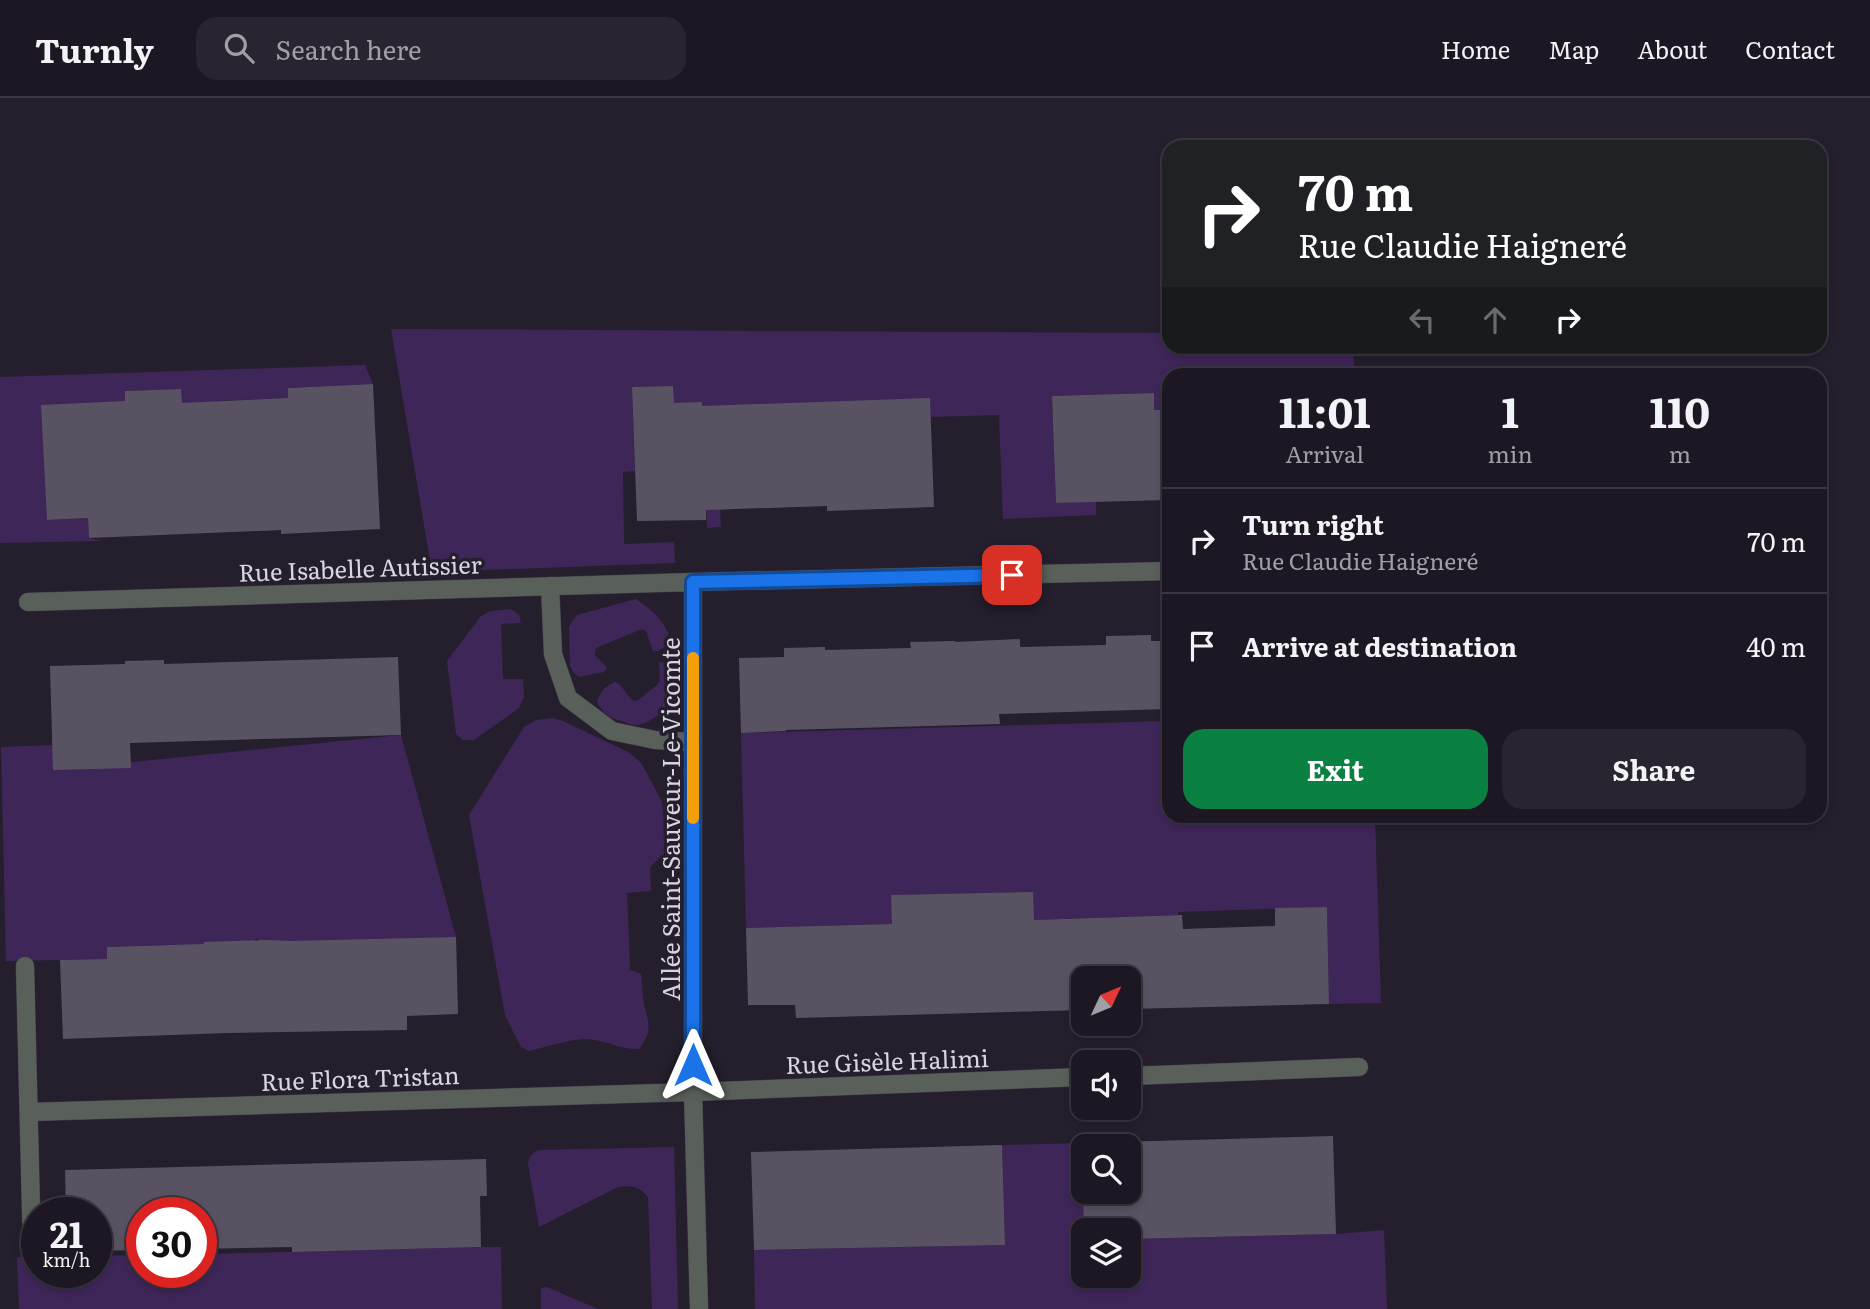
<!DOCTYPE html>
<html lang="en">
<head>
<meta charset="utf-8">
<style>
	:root { --surface:#1c1722; --page:#29242f; --text:#f1f3f6; --muted:#a09fa5; --line:#3a3640; --accent:#0b8043 }
	body { margin:0; font-family:Literata,serif; background:var(--page); color:var(--text); height:100vh; display:flex; flex-direction:column; font-size:26px; white-space:nowrap }
	* { box-sizing:border-box; margin:0 }
	p { font-size:23px; color:var(--muted) }
	.icon { flex:none; width:38px; height:38px; fill:none; stroke:currentColor; stroke-width:2; stroke-linecap:round; stroke-linejoin:round }
	.map { position:relative; flex:1; overflow:hidden }
	.side { position:absolute; left:1162px; top:270px; width:665px; height:455px; display:flex; flex-direction:column; background:var(--surface); border-radius:21px; box-shadow:0 4px 10px #0003,0 0 0 2px var(--line) }
	.side>* { flex:none }
	.guide { position:absolute; left:1162px; top:42px; width:665px; height:214px; border-radius:21px; box-shadow:0 4px 10px #0003,0 0 0 2px var(--line); background:#202124; color:#fff; overflow:hidden }
	.needle { width:46px; rotate:46deg }
	.fabs { position:absolute; left:1071px; top:868px; display:grid; gap:14px }
	.fabs a { display:grid; place-items:center; width:70px; height:70px; border-radius:14px; background:var(--surface); box-shadow:0 4px 10px #0003,0 0 0 2px var(--line); font-size:35px }
	.speed { position:absolute; left:21px; top:1099px; display:flex; gap:14px; font-size:35px; font-weight:700; text-align:center }
	.speed>* { display:grid; place-content:center; width:91px; height:91px; border-radius:50%; background:var(--surface); box-shadow:0 4px 10px #0003,0 0 0 2px var(--line); line-height:1 }
	.speed small { font-size:18px; font-weight:400 }
	.speed .limit { border:10px solid #d22; background:#fff; color:#111 }
	.pin { position:absolute; display:grid; place-items:center; width:60px; height:60px; color:#fff; margin:-30px; border-radius:14px; box-shadow:0 4px 10px #0006 }
	.me { position:absolute; width:77px; margin:-38px; rotate:0deg; stroke-linejoin:round; filter:drop-shadow(0 0 5px #0008) }
	.turn { display:flex; align-items:center; gap:24px; height:147px; padding:0 21px; font-size:32px }
	.turn .icon { width:91px; height:91px; stroke-width:2.5 }
	.turn b { display:block; font-size:49px; line-height:60px }
	.lanes { display:flex; align-items:center; height:66px; padding:0 21px; background:#0003; justify-content:center; gap:35px; direction:ltr }
	.lanes .off { opacity:.35 }
	.eta { display:flex; justify-content:space-evenly; align-items:center; height:119px; text-align:center }
	.eta b { font-size:42px; font-weight:700; line-height:49px }
	.cta { display:flex; gap:14px; margin-top:auto; padding:14px 21px }
	.cta a { flex:1; height:80px; border-radius:21px; background:var(--accent); color:#fff; font-size:28px; font-weight:700; line-height:80px; text-align:center }
	.cta a+a { background:var(--page); color:var(--text) }
	ul { padding:0; list-style:none }
	li { display:flex; align-items:center; gap:21px; height:105px; padding:0 21px; border-top:2px solid var(--line) }
	li div { flex:1 }
	li b { display:block; font-size:26px }
	li em { font-style:normal }
	header { display:flex; align-items:center; gap:42px; box-sizing:border-box; height:98px; padding:0 35px; background:var(--surface); border-bottom:2px solid var(--line) }
	header strong { font-size:33px }
	nav { display:flex; gap:38px; margin-inline-start:auto; font-size:24px }
	.search { width:490px; height:63px; background:var(--page); display:flex; align-items:center; gap:18px; box-sizing:border-box; padding:0 24px; border-radius:21px; color:var(--muted); font-size:26px }
	.map>svg:first-child { display:block }
</style>
</head>
<body>
<header>
<strong>Turnly</strong>
<div class="search"><svg class="icon" aria-label="search" viewBox="0 0 24 24"><circle cx="10" cy="10" r="6"/><path d="M15 15l6 6"/></svg>Search here</div>
<nav><a>Home</a><a>Map</a><a>About</a><a>Contact</a></nav>
</header>
<div class="map">
<svg width="1870" height="1211" viewBox="0 0 1870 1211">
	<rect width="100%" height="100%" fill="#251f2d"/>
	<g fill="#3f2659">
		<polygon points="391,231 1169,235 1169,248 1353,249 1354,276 1169,276 1169,312 1154,312 1153,295 1052,298 1056,405 1096,403 1096,417 1003,421 999,317 930,319 730,308 734,411 720,412 721,429 707,430 702,305 674,305 673,288 632,289 635,373 623,374 624,446 674,444 675,465 432,474"/>
		<polygon points="365,267 373,286 288,290 288,300 217,303 182,319 180,291 125,293 126,311 42,307 47,422 88,420 89,440 101,443 0,445 0,279"/>
		<path d="M636,501C651,511 669,526 670,545L658,553H653L646,533L642,531L596,550L595,557L607,570L604,574L579,579L573,574L570,567L569,529L573,522L577,517Z"/>
		<polygon points="511,511 519,517 521,525 501,526 503,581 523,581 524,599 519,610 474,642 463,642 456,636 447,563 481,518 491,513"/>
		<path d="M659,564L670,565L675,570L678,600C669,609 648,628 635,627C630,627 623,623 618,622C608,619 602,614 597,604C601,593 604,589 615,584L619,586L632,602L637,603L657,587L660,582Z"/>
		<path d="M553,620L563,623L630,655L642,666L662,704L667,753L650,769L651,793L627,795L630,872L641,876C642,886 642,896 644,906C649,927 653,932 639,951C621,952 604,941 584,941C566,942 547,949 529,953L521,949L505,917L469,717L524,629L537,622Z"/>
		<polygon points="1169,623 1169,718 1375,718 1381,905 1329,906 1327,809 1178,814 1178,817 1034,822 1032,794 892,797 892,826 746,830 741,635"/>
		<polygon points="401,637 456,839 258,857 258,841 255,841 254,845 204,859 159,847 108,849 107,861 6,863 1,649 53,647 53,672"/>
		<polygon points="1081,1045 1084,1132 1083,1178 1129,1178 1129,1141 1336,1136 1384,1132 1387,1211 755,1211 754,1152 1005,1147 1002,1047"/>
		<path d="M674,1049L678,1211H652L648,1099C639,1088 632,1087 618,1089L539,1129L528,1066C529,1058 533,1053 541,1052Z"/>
		<polygon points="481,1149 501,1149 502,1211 19,1211 17,1159 37,1159 37,1174 96,1174 96,1158 142,1157 142,1174 201,1174 201,1156"/>
		<polygon points="547,1189 598,1211 541,1211 541,1190"/>
	</g>
	<g fill="#595263" fill-rule="evenodd">
		<polygon points="373,286 380,431 281,436 281,432 89,440 88,420 47,422 41,307 125,303 125,293 181,291 182,305 288,300 288,290"/>
		<polygon points="673,288 674,305 702,304 702,308 930,300 934,409 827,413 827,408 706,412 706,422 637,423 632,289"/>
		<polygon points="1154,295 1154,312 1169,312 1169,402 1056,405 1052,298"/>
		<polygon points="1151,537 1151,543 1169,543 1169,611 999,616 1000,626 786,632 786,633 741,635 739,560 784,559 784,550 825,549 825,552 911,550 910,544 955,543 955,544 1020,541 1020,549 1106,547 1106,538"/>
		<polygon points="398,559 401,637 130,645 131,670 53,672 50,568 125,566 125,563 164,562 164,566"/>
		<polygon points="1033,794 1034,822 1182,817 1183,831 1275,828 1275,810 1327,809 1329,906 1129,911 1129,880 1083,880 1083,912 796,920 795,907 748,907 746,830 892,826 891,797"/>
		<polygon points="456,839 458,916 407,918 407,932 226,935 63,941 60,862 107,861 107,849 204,846 204,844 266,842 292,843"/>
		<path d="M1333,1038L1336,1136L1129,1141V1132H1084L1081,1045ZM1083,1048H1129V1094H1083Z"/>
		<polygon points="1002,1047 1005,1147 754,1152 751,1054"/>
		<polygon points="486,1061 487,1098 480,1098 481,1149 292,1154 292,1149 201,1151 201,1115 142,1115 142,1152 96,1153 96,1115 66,1115 65,1072"/>
	</g>
	<g fill="none" stroke-linecap="round" stroke-linejoin="round">
		<g stroke="#423c49" stroke-width="19">
			<g id="service">
				<polyline points="693,484 1169,473"/>
				<polyline points="550,488 553,556 568,600 612,633 655,642 693,644"/>
				<polyline points="25,868 32,1152"/>
				<polyline points="1129,978 1359,969"/>
				<polyline points="29,1014 693,994 1083,979"/>
			</g>
		</g>
		<g stroke="#423c49" stroke-width="19">
			<polyline id="minor" points="28,504 693,484 693,994 699,1211"/>
		</g>
		<use href="#service" stroke="#59605a" stroke-width="18"/>
		<use href="#minor" stroke="#59605a" stroke-width="18"/>
	</g>
	<g fill="none" stroke-linecap="round" stroke-linejoin="round">
		<g stroke="#114b97" stroke-width="18">
			<polyline id="route" points="693,967 693,484 1012,477"/>
		</g>
		<use href="#route" stroke="#1a73e8" stroke-width="12"/>
		<polyline stroke="#f59e0b" stroke-width="12" points="693,560 693,720"/>
	</g>
	<g text-anchor="middle" dominant-baseline="central" stroke-width="7" stroke-linejoin="round" paint-order="stroke">
		<g font-size="24" fill="#d9d5de" stroke="#251f2d">
			<text transform="translate(360 469) rotate(-2)">Rue Isabelle Autissier</text>
			<text transform="translate(669 721) rotate(-90)">Allée Saint-Sauveur-Le-Vicomte</text>
			<text transform="translate(887 962) rotate(-2)">Rue Gisèle Halimi</text>
			<text transform="translate(360 979) rotate(-2)">Rue Flora Tristan</text>
		</g>
	</g>
</svg>
<div class="fabs">
<a><svg class="needle" viewBox="-14 -14 28 28"><path d="M0-13l5 13h-10z" fill="#e53935"/><path d="M0 13l5-13h-10z" fill="#a09fa5"/></svg></a>
<a><svg class="icon" aria-label="sound" viewBox="0 0 24 24"><path d="M4 9h4l5-4v14l-5-4H4zM17 9q2 3 0 6"/></svg></a>
<a><svg class="icon" aria-label="search" viewBox="0 0 24 24"><circle cx="10" cy="10" r="6"/><path d="M15 15l6 6"/></svg></a>
<a><svg class="icon" aria-label="layers" viewBox="0 0 24 24"><path d="M12 4l9 5-9 5-9-5zM3 14l9 5 9-5"/></svg></a>
</div>
<div class="speed"><div>21<small>km/h</small></div><div class="limit">30</div></div>
<div class="pin" style="left:1012px;top:477px;background:#d93025"><svg class="icon" aria-label="arrive" viewBox="0 0 24 24"><path d="M6 21V4h12l-3 4 3 4H6"/></svg></div>
<svg class="me" style="left:693px;top:967px" viewBox="-20 -20 40 40"><path d="M0-17L14 15 0 8-14 15z" fill="#1a73e8" stroke="#fff" stroke-width="4"/></svg>
<div class="guide">
<div class="turn"><svg class="icon" aria-label="right" viewBox="0 0 24 24"><path d="M7 20v-9h11M14 6l5 5-5 5"/></svg><div><b>70 m</b>Rue Claudie Haigneré</div></div>
<div class="lanes"><svg class="icon off" aria-label="left" viewBox="0 0 24 24"><path d="M17 20v-9H6M10 6l-5 5 5 5"/></svg><svg class="icon off" aria-label="ahead" viewBox="0 0 24 24"><path d="M12 20V5M6 11l6-6 6 6"/></svg><svg class="icon" aria-label="right" viewBox="0 0 24 24"><path d="M7 20v-9h11M14 6l5 5-5 5"/></svg></div>
</div>
<section class="side">
<div class="eta">
<div><b>11:01</b><p>Arrival</p></div>
<div><b>1</b><p>min</p></div>
<div><b>110</b><p>m</p></div>
</div>
<ul>
<li><svg class="icon" aria-label="right" viewBox="0 0 24 24"><path d="M7 20v-9h11M14 6l5 5-5 5"/></svg><div><b>Turn right</b><p>Rue Claudie Haigneré</p></div><em>70 m</em></li>
<li><svg class="icon" aria-label="arrive" viewBox="0 0 24 24"><path d="M6 21V4h12l-3 4 3 4H6"/></svg><div><b>Arrive at destination</b></div><em>40 m</em></li>
</ul>
<div class="cta"><a>Exit</a><a>Share</a></div>
</section>
</div>
</body>
</html>
